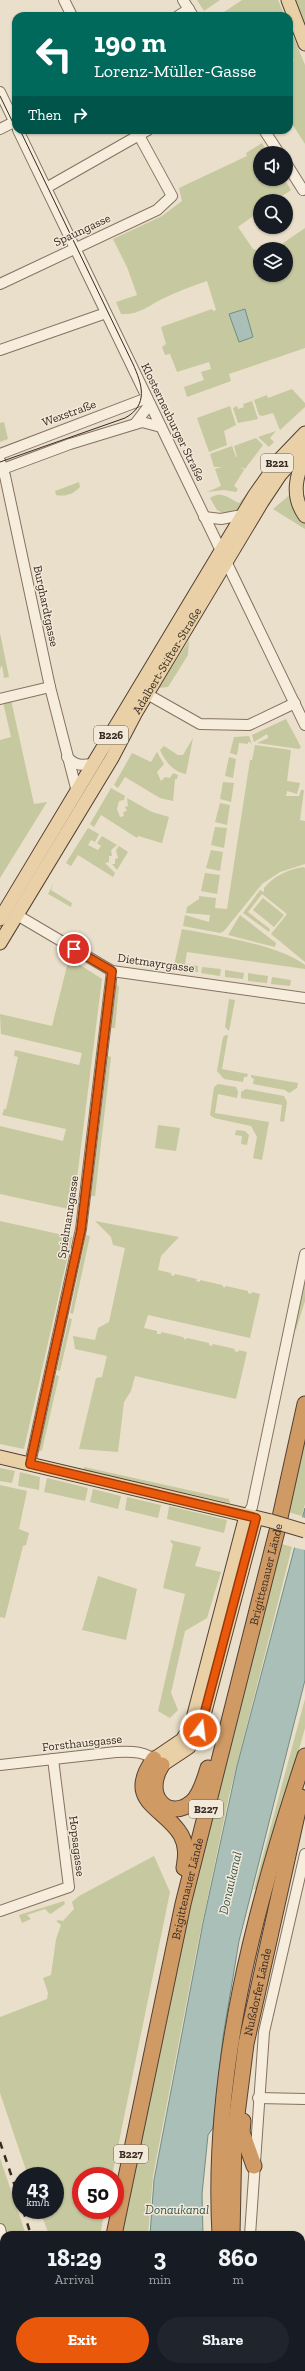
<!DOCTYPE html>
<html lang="en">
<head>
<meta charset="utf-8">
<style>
	:root { --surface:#171b24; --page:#20242c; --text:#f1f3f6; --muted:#9ea1a6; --accent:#ea580c }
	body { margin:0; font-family:"Zilla Slab",serif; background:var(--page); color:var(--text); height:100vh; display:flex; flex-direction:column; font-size:15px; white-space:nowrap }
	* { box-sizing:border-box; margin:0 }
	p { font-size:13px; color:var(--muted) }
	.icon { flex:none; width:22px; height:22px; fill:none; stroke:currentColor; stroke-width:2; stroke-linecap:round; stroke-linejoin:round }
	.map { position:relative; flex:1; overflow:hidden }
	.panel { position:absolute; left:0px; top:2231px; width:305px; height:140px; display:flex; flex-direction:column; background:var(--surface); border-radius:12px 12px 0 0; box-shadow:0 1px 3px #0004 }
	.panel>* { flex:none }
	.hud { position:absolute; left:12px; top:12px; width:281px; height:122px; border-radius:12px; box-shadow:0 1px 3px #0004; background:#00695c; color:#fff; overflow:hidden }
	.tools { position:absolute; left:253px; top:146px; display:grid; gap:8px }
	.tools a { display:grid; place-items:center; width:40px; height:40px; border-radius:50%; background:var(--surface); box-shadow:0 1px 3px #0004; font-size:20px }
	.speed { position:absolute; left:12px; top:2167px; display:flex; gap:8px; font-size:20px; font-weight:700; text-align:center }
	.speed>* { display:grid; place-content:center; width:52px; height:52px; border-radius:50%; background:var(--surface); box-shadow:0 1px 3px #0004; line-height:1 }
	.speed small { font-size:10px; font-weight:400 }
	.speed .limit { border:6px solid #d22; background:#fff; color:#111 }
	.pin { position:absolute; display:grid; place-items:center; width:34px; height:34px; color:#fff; margin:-17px; border:2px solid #fff; border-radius:50%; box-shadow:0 1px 4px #0007 }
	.me { position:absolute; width:44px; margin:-22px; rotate:15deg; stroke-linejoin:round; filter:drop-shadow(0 0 3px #0008) }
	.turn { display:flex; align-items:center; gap:14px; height:84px; padding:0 16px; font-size:18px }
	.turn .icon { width:52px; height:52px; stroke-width:2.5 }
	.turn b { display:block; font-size:28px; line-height:34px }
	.then { display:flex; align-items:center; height:38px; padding:0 16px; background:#0003; gap:8px; font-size:15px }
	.eta { display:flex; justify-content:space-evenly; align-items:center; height:68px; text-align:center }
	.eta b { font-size:24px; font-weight:700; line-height:28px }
	.cta { display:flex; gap:8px; margin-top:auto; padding:8px 16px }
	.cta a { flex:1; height:46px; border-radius:24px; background:var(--accent); color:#fff; font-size:16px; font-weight:700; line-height:46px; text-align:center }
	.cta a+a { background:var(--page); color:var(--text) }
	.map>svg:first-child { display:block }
</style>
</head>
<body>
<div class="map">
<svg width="305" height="2371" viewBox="0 0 305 2371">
	<rect width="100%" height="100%" fill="#eadfca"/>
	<g fill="#c6c89f">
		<polygon points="197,0 220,0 204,11"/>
		<polygon points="242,0 278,0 285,16 276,16 274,12 268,16 218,16"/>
		<polygon points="292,0 305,0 305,31"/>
		<polygon points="289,26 305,65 305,144 289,119 289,64 294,60 289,52"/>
		<path d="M262,143L268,153H260V179H284L291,190L275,201H260V211L238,227L253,249L260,251V275H286V249H265L272,244L276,248L305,228V348L229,374L231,381L187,397L184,387L204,380L201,372L211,369L209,362L177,372L170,354L165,355L162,347L166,344L161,327L212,309L213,311L216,310L207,281C192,286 176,292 162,299C148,306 139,315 121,314L116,302L137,295L127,267L113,239L162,216L182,201L179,188L247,156L246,153Z"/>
		<polygon points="292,389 305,403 305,407 280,430 273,413 262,416 259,415 254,400 267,395 268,398"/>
		<polygon points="252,401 258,419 238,423 233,408 237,406 238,409 244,407 243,404"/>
		<polygon points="230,406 236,425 224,431 227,445 209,452 197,418"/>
		<polygon points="4,422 8,439 0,442 0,423"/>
		<polygon points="276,431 270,438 274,442 269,447 258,437"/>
		<polygon points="256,438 263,445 245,469 240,467 244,470 234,486 238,489 236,492 224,490 207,492 221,486 215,469 222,467 214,467 210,454 232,446 236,457 237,457 234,446"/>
		<path d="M79,482L80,487C73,494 66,497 56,495L55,491Z"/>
		<path d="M253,486L239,511L227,515L217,510L210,498C222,490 229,499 239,503Z"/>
		<polygon points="292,493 305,521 305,529 273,509"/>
		<polygon points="0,633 9,677 4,678 2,665 0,669"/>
		<polygon points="189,640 188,655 168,687 159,688"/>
		<polygon points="11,700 34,804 47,802 0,878 0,740 11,737 3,702"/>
		<polygon points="286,719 301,747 299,749 257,743 268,738 267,734 254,742 252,735"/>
		<polygon points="249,736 252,745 250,742 248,742 248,744 239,743 237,755 230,753 234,737"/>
		<path d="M193,738L186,774C173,772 165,761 160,750L164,746L178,755H183Z"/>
		<polygon points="255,745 291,750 287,781 300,783 297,794 287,791 286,796 299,796 301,790 304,790 300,820 305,821 305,864 280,872 262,884 224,931 220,933 183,926 185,915 209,922 210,915 186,913 187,907 199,899 199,896 216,898 215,908 227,909 250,760 252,760"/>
		<polygon points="157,752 164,764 157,772 161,781 165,777 170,778 173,773 178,775 177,779 175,779 173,801 160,798 125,777 118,788 114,785 132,753 151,762"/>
		<polygon points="229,757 236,759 233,778 225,776"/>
		<polygon points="223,782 234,783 231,802 220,799"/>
		<polygon points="111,788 125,796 124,800 119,801 117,809 120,817 124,816 123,812 127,811 125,807 128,806 127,798 152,812 169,817 162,843 138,836 137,838 101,815 94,827 90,824"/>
		<polygon points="220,803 230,805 227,825 215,822"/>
		<polygon points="215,827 227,828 224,848 211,845"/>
		<polygon points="88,828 99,834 95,842 91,840 88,845 98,850 101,846 97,843 102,836 117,845 111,850 112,856 109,856 109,862 105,863 115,873 113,877 78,855 71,866 66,863"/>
		<polygon points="119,846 128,852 117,870 112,864 115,864 115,859 118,858 116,850"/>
		<polygon points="211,850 223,852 220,871 206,868"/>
		<path d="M303,867L305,868V962L271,934L287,914L262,894L248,912L270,929L269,932L243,913L260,890L264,892V888C274,876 287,870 303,867Z"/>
		<polygon points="205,873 220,875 217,894 201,891"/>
		<polygon points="54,882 51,890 72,903 71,907 48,894"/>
		<polygon points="263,898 284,915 274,927 253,910"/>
		<polygon points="240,915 276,943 275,947 228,935"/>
		<path d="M182,929C214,935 279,945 305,965V969L187,952L185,964L198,966V972L173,970Z"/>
		<polygon points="71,959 102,979 73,1210 0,1194 0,1126 63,1141 66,1129 2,1115 4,1109 6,1109 18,1057 14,1056 15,1050 79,1065 82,1053 1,1034 0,1014 52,1026 67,966"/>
		<polygon points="202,967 221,969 220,976 201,973"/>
		<polygon points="225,970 244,973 243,979 225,977"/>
		<polygon points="248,973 268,976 267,983 248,981"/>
		<polygon points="272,977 291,980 290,986 271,984"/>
		<polygon points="116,983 119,987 115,1028 111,1028"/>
		<polygon points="229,999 235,1000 229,1031 225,1027"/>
		<polygon points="226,1035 228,1035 222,1069 248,1074 247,1077 244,1077 243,1082 224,1079 217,1071 223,1037"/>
		<polygon points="108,1056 111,1057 95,1196 91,1196"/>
		<polygon points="251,1075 298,1083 297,1088 289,1093 285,1090 253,1084 254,1079 251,1077"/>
		<polygon points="218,1084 236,1087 238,1092 237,1098 218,1094 215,1113 269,1122 262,1160 253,1158 257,1137 251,1126 214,1118 210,1115 214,1087"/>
		<polygon points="246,1089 284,1096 287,1102 284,1122 280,1121 282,1105 241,1098 241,1092"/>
		<polygon points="158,1125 180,1128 176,1151 155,1148"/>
		<polygon points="236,1130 245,1131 249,1135 247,1145 241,1144 242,1136 235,1135"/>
		<polygon points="0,1221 72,1237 24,1449 0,1444"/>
		<polygon points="95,1221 179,1237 161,1256 158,1270 171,1273 171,1275 174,1276 175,1274 197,1279 196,1281 200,1282 200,1280 222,1285 224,1288 226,1286 248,1291 248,1293 251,1294 252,1292 260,1294 250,1338 148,1315 144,1328 157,1331 157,1334 161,1334 161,1332 183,1337 185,1340 187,1338 209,1343 209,1345 212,1346 213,1344 235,1349 234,1351 238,1352 239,1350 247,1352 236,1399 135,1376 131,1391 124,1402 118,1452 79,1449 96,1378 102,1377 107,1356 75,1349 73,1336 95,1340 98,1328 109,1322 125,1248 113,1245 111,1237"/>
		<polygon points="86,1235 90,1236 73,1314 70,1313"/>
		<polygon points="305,1281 305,1301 296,1330 294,1329"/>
		<polygon points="69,1318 72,1319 60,1371 57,1370"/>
		<polygon points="56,1375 59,1376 42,1450 38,1452"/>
		<polygon points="305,1425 305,1504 302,1516 285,1511"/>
		<polygon points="84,1467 229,1499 230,1503 84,1470"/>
		<polygon points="0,1468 15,1471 12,1483 0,1481"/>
		<polygon points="20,1472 40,1477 39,1490 18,1486"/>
		<polygon points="47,1478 88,1488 85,1501 44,1492"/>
		<polygon points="0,1485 27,1491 19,1529 29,1533 26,1545 23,1546 5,1618 0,1617"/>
		<polygon points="93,1489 121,1496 118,1509 90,1502"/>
		<polygon points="127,1497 161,1505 158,1518 125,1510"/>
		<polygon points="169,1506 227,1520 224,1533 167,1519"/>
		<polygon points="170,1540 201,1547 195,1566 221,1572 207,1618 185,1631 171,1693 178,1710 170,1718 158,1711 185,1594 163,1588 173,1545"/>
		<polygon points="278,1543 292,1547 229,1796 197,1948 153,2176 148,2235 122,2235 129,2190 197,1874"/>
		<polygon points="98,1576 137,1589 126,1640 82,1630"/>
		<polygon points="305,1699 305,1728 260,1890 254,1889"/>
		<polygon points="154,1856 170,1892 112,2176 81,2176 81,2210 105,2210 100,2235 49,2235 40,2210 55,2210 55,2176 28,2176 0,2093 0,2017 47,1999 48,1993 43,1978 51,1975 56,1939 61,1925 56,1921 59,1920 63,1921 74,1909 72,1902 79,1896"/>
		<polygon points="64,1901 65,1904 52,1913 50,1914 45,1909 27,1915 31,1919 22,1923 19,1915"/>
		<polygon points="0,2158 26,2235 9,2235 0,2222"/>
		<polygon points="4,2304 4,2367 41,2367 40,2371 0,2371 0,2305"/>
		<polygon points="107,2367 151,2367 152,2371 119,2371 118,2367 117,2371 107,2371"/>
	</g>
	<g fill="#aabfb8" stroke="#718d84">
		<polygon points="245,309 253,337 239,342 229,314"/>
		<polygon points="305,1508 305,1680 239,1941 223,2037 213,2128 208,2135 202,2194 203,2235 150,2235 154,2180 203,1923 237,1766"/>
		<polygon points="151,2367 204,2367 204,2371 152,2371"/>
	</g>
	<polygon fill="#eadfca" points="301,1517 305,1518 305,1550 292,1547"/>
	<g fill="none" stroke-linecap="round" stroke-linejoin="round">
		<g stroke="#857260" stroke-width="12">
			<g id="minor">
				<polyline points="64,0 72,16"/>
				<polyline points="183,0 193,16"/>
				<polyline points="178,16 189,9"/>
				<polyline points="0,92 16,125"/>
				<polyline points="0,129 16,121"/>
				<polyline points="18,130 305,725"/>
				<polyline points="264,130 279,153"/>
				<polyline points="286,163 303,190 305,189"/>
				<polyline points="46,188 148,130"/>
				<polyline points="0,284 157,210 172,196 136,130"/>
				<polyline points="0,350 106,313"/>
				<polyline points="135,424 150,404"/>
				<polyline points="0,454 147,398"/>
				<polyline points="0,461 5,476 50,687 77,792"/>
				<polyline points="0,470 70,444 142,422 161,427"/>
				<polyline points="204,517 221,519 242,515"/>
				<polyline points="147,694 200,724 249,725 295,703"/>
				<polyline points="0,699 50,687"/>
				<path d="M67,757C76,766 82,766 94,763"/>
				<polyline points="17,915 112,971 305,998"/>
				<polyline points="30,1464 81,1229 112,971"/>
				<polyline points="246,1516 252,1507 305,1254"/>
				<path d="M0,1765L116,1752C132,1751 146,1751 159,1763"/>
				<polyline points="0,1911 69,1887 53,1759"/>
				<polyline points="258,2098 305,2099"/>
				<polyline points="0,2229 4,2245"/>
				<polyline points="250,2235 264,2032 305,1854"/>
				<polyline points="0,2292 4,2291"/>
				<polyline points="248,2367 248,2371"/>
			</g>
		</g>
		<g stroke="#544134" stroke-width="15">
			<g id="major">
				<polyline points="288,0 305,44"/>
				<path d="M305,453C297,475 290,495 305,516"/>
				<polyline points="0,919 254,496 280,459 305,433"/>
				<path id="s1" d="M0,943L112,758L135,714L262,502L280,475L305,447"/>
				<polyline points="0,1457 271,1521"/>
				<polyline points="154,1759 182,1740 191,1726 246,1516"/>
				<polyline points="162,1765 189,1747 200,1730 256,1518"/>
			</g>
		</g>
		<g stroke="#544134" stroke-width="17">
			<g id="highway">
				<path d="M154,1759C123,1802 165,1807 181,1835C187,1846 186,1856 184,1868"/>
				<path d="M162,1765C142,1796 169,1822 192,1802C200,1795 205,1778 208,1768"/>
				<polyline points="243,2121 242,2132 254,2166"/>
				<path id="s2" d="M114,2235L183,1904L277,1531L305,1404"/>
				<path d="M220,2235C211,2071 254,1910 305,1756"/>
				<path id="s3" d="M232,2235L234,2138L246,2044L301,1797"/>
				<polyline points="103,2367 103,2371"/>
				<polyline points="238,2367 239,2371"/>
				<polyline points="73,2371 74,2367"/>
				<polyline points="224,2371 225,2367"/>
			</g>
		</g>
		<use href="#minor" stroke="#f6eddd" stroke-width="10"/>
		<use href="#major" stroke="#e9d0a7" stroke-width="13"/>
		<use href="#highway" stroke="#d09a65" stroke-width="15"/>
		<g stroke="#372b22" stroke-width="1">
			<polyline points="0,96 16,129"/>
			<path d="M0,462L125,418C149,405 142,384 133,364L20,130"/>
		</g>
		<g stroke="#372b22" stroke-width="2.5" stroke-dasharray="7 7" stroke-linecap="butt">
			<polyline points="0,2142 21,2204"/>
			<polyline points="23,2210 31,2235"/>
			<polyline points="40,2371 41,2367"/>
		</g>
		<g stroke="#544134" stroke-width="15" stroke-linecap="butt">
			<polyline id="major-bridge" points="271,1521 305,1531"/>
		</g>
		<use href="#major-bridge" stroke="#e9d0a7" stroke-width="13"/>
	</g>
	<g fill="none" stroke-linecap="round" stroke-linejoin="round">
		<g stroke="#983908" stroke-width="10">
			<polyline id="route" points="74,949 112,971 81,1230 30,1464 256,1518 200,1730"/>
		</g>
		<use href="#route" stroke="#ea580c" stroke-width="7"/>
	</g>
	<g text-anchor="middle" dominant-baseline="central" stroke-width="3" stroke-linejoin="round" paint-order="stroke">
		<g fill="#f3e9d9" stroke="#6f6459" stroke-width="1">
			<rect x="261" y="454" width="32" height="18" rx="3"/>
			<rect x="94" y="726" width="34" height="18" rx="3"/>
			<rect x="189" y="1800" width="34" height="18" rx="3"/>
			<rect x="114" y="2145" width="34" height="18" rx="3"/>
		</g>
		<g font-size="11" font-weight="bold" fill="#372b22">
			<text x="277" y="463">B221</text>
			<text x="111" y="735">B226</text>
			<text x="206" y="1809">B227</text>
			<text x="131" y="2154">B227</text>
		</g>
		<g font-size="12" fill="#372b22" stroke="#f3e9d9">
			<text transform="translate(82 230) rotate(-25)">Spaungasse</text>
			<text transform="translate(69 413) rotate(-20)">Wexstraße</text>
			<text transform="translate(173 422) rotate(64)">Klosterneuburger Straße</text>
			<text transform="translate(46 606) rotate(78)">Burghardtgasse</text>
			<text stroke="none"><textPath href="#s1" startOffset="328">Adalbert-Stifter-Straße</textPath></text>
			<text transform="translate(156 963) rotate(8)">Dietmayrgasse</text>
			<text transform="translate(68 1217) rotate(-81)">Spielmanngasse</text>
			<text stroke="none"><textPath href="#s2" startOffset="678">Brigittenauer Lände</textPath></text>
			<text transform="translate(82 1743) rotate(-6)">Forsthausgasse</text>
			<text transform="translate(77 1846) rotate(83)">Hopsagasse</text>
			<text stroke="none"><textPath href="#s2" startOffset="354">Brigittenauer Lände</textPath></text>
			<text stroke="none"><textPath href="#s3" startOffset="245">Nußdorfer Lände</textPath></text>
		</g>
		<g font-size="13" font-style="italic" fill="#335651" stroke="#f3e9d9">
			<text transform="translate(230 1883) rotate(-77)">Donaukanal</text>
			<text x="177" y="2209">Donaukanal</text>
		</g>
	</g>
</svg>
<div class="tools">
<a><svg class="icon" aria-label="sound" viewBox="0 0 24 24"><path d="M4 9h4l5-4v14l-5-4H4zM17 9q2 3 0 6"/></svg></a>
<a><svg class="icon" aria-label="search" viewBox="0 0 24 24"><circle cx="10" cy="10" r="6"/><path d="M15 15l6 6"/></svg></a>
<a><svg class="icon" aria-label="layers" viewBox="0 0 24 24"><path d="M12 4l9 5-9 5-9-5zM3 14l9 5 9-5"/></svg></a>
</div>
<div class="speed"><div>43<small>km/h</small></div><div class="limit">50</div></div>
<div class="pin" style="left:74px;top:949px;background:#d93025"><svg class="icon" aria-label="arrive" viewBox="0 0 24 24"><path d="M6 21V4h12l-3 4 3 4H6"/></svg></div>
<svg class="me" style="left:200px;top:1730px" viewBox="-20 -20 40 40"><circle r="17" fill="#ea580c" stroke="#fff" stroke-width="3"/><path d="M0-11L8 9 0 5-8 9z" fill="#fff"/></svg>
<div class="hud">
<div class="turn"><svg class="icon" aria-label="left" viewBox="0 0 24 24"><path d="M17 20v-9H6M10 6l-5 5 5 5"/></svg><div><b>190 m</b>Lorenz-Müller-Gasse</div></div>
<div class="then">Then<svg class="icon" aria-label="right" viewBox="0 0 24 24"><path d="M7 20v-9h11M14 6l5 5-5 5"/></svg></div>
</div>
<section class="panel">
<div class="eta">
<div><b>18:29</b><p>Arrival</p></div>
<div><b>3</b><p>min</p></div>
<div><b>860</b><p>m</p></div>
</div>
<div class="cta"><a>Exit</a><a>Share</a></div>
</section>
</div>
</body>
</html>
